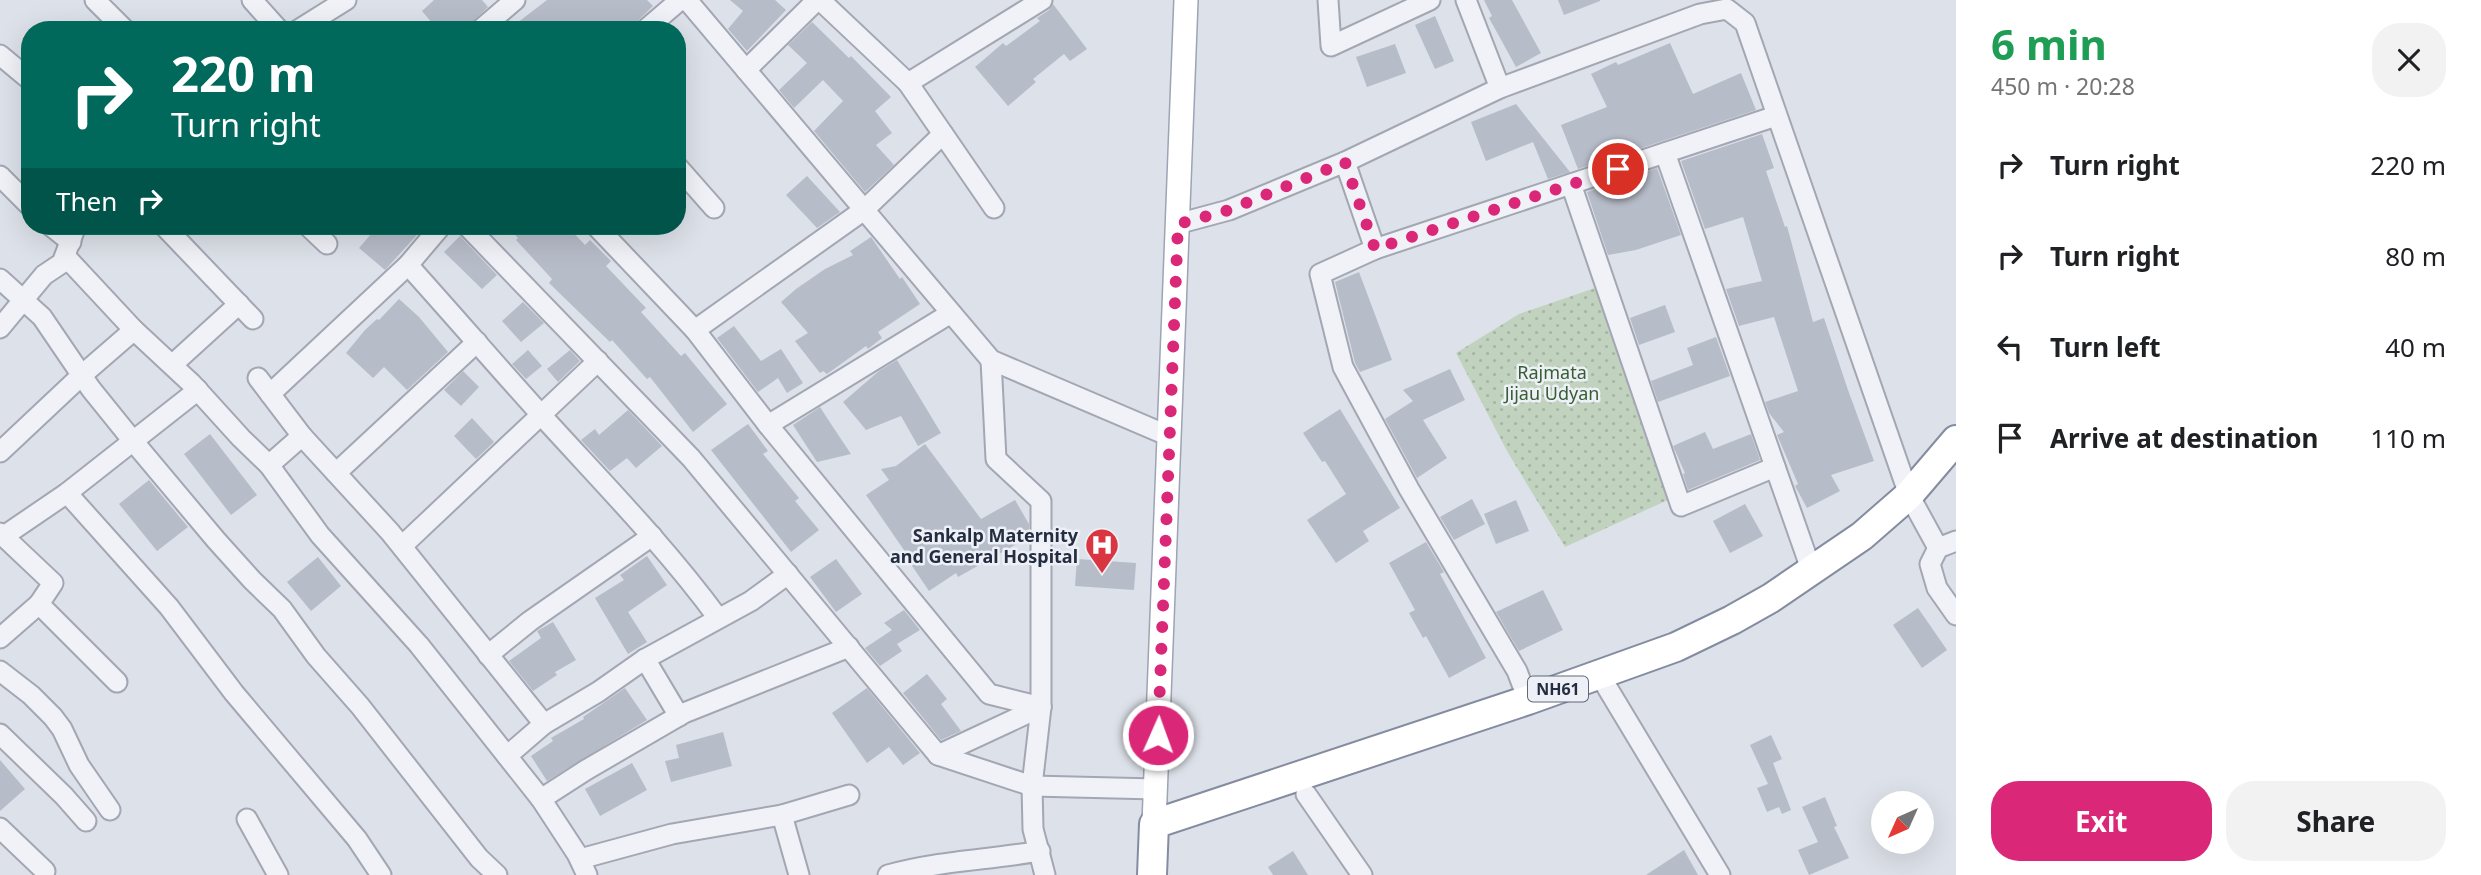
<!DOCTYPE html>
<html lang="en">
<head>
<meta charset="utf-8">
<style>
	:root { --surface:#fff; --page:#f2f2f2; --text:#202124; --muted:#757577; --accent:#db2777 }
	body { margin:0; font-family:"Noto Sans",sans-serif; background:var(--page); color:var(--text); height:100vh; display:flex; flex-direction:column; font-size:26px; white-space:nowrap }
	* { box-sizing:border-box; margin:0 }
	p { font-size:23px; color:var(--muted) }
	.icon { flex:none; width:38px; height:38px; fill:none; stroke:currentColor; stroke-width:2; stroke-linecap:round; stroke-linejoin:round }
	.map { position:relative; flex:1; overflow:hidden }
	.drawer { display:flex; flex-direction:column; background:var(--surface); width:525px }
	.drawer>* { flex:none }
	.top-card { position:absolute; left:21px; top:21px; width:665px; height:214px; border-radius:28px; box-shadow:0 7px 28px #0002; background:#00695c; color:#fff; overflow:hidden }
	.needle { width:46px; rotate:225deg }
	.tools { position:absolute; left:1871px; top:791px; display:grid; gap:14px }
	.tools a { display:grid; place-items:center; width:63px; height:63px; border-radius:50%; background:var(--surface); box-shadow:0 7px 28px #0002; font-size:35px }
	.pin { position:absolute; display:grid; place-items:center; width:60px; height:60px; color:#fff; margin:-30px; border:4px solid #fff; border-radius:50%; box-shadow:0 2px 7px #0007 }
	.me { position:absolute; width:77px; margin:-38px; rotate:2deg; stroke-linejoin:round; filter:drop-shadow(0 0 5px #0008) }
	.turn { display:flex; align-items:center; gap:24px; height:147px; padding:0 35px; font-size:32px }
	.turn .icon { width:91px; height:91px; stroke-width:2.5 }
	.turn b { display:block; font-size:49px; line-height:60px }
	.then { display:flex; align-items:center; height:66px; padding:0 35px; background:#0003; gap:14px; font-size:26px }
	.round { display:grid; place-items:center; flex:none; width:74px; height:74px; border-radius:28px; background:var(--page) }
	.overview { display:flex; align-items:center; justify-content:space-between; height:119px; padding:0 35px }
	h1 { font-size:42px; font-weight:700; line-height:52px; color:#1e9e55 }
	.action { display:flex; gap:14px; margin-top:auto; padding:14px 35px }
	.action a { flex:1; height:80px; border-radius:28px; background:var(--accent); color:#fff; font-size:28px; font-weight:700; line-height:80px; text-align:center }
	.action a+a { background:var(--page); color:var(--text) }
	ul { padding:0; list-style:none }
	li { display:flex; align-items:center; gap:21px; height:91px; padding:0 35px }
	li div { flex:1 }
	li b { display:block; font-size:26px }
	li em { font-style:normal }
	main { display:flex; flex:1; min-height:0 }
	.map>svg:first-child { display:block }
</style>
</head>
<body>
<main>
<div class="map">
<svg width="1956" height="875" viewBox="0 0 1956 875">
	<defs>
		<pattern id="park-dots" width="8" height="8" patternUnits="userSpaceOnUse" patternTransform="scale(1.75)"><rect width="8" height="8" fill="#c1d3be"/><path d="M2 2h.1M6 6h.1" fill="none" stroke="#a6b5a4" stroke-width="1.8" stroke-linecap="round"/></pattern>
	</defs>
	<rect width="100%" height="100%" fill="#dde1e9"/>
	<polygon fill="url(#park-dots)" points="1595,288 1670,499 1565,547 1507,451 1456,353 1519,314"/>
	<g fill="#b7bcc9">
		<polygon points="434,0 482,0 488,7 464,30 438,30 422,11"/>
		<polygon points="547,0 647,0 653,6 628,30 508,30"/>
		<polygon points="730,0 775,0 786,10 747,51 728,29 743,11"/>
		<polygon points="1484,0 1512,0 1541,53 1516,67 1489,18 1492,16"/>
		<polygon points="1558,0 1600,0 1600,1 1564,15"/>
		<polygon points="1053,4 1087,49 1070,61 1064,54 1033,79 1036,82 1008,106 975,67 1003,43 1006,46 1040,21 1037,18 1049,10"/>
		<polygon points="1435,16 1454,61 1435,69 1415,25"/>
		<polygon points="812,22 849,58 851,56 891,97 875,111 892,133 876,145 894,165 865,192 814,131 843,101 823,80 794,108 779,90 807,63 788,45"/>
		<polygon points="1670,43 1693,94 1741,73 1756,110 1578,169 1561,125 1607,107 1591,74 1616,62 1618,65"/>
		<polygon points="1395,44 1406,73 1367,87 1356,57"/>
		<polygon points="1516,104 1527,118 1570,172 1548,179 1533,142 1486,161 1471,122"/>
		<polygon points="1762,134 1774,168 1766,171 1785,227 1787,226 1813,322 1824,318 1848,390 1874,461 1831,475 1840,491 1807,508 1795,486 1798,484 1777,435 1784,432 1769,413 1765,402 1798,391 1774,317 1739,326 1726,289 1762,281 1743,217 1705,229 1681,161"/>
		<polygon points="1657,168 1681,235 1636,250 1608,255 1587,192"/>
		<polygon points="807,176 840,212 817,228 786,195"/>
		<polygon points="378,226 425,226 385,270 359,248"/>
		<polygon points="507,226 567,226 585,245 590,240 611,261 606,266 646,308 641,312 681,356 685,353 727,404 693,432 650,377 647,379 612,340 610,342 549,283 552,279 516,240 518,238"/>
		<polygon points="460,236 497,275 482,289 444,252"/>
		<polygon points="871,237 900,279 902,277 920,304 878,332 882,338 868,349 866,346 827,374 823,371 820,373 795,341 808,333 781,302 796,289 825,269 853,255 850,251"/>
		<polygon points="1359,272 1392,360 1360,372 1355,363 1335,282"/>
		<polygon points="399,299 419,317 448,352 407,390 384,367 373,378 346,353 365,330 377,319 379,320"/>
		<polygon points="523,302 544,323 521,342 502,321"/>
		<polygon points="1665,305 1675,332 1639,345 1630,318"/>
		<polygon points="734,326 761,361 781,349 803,383 787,393 778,378 758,392 717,338"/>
		<polygon points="1716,337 1730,376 1658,402 1651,381 1693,365 1687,348"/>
		<polygon points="528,350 542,366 526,379 512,364"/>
		<polygon points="570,350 580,361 558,382 547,369"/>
		<polygon points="897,360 941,433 918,446 901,416 866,430 843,402 879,371"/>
		<polygon points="1450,369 1465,400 1423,420 1447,458 1417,478 1385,419 1413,401 1403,390"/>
		<polygon points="463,371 479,387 461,406 444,390"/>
		<polygon points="820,407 829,421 851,454 817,462 793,425"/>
		<polygon points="1340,409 1400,508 1363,531 1369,541 1336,563 1307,520 1346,494 1325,461 1322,462 1303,433"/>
		<polygon points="628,410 662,446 636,468 627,458 610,471 581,440 595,429 599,435"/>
		<polygon points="472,418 494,442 476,459 454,436"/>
		<polygon points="748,424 768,451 763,454 799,498 795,501 819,530 791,552 711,450"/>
		<polygon points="1705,432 1713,449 1751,434 1760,460 1688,490 1683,474 1685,473 1673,446"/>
		<polygon points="210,434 257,495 231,515 184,454"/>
		<polygon points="925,444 981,519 1015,500 1029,524 1029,537 958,577 956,573 929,591 904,554 906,553 866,495 889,480 881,469 896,466"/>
		<polygon points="149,480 188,527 157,551 119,504"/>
		<polygon points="1472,499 1485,524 1454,540 1440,517"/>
		<polygon points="1516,500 1529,531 1496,544 1484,514"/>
		<polygon points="1745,504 1763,536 1730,553 1713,521"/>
		<polygon points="1426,542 1444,572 1440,574 1486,658 1449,678 1426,636 1423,638 1409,613 1415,610 1389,563"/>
		<polygon points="647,556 667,585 628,612 647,642 628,654 595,598 624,580 620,575"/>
		<polygon points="318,557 341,586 311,611 287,582"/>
		<polygon points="836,559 862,594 836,612 810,577"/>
		<polygon points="1077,559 1136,563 1134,590 1075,586"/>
		<polygon points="1543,590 1563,630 1519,651 1496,612"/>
		<polygon points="1918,608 1947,650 1922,668 1893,625"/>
		<polygon points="904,610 920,630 897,644 902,651 880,666 865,648 892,630 884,623"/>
		<polygon points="553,622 576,660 555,672 557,675 533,691 509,661 541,638 537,631"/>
		<polygon points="927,674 947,699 941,704 961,731 941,740 903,693"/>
		<polygon points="625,688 647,720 547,781 531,756 553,741 551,738 584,719 583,717"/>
		<polygon points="867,688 920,753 903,765 889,747 867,763 832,713"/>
		<polygon points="723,732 732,766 671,782 665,761 679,758 676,745"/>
		<polygon points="1771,735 1782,759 1773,763 1791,810 1782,814 1779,807 1767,812 1757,788 1768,784 1750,745"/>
		<polygon points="0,760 25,789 0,811"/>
		<polygon points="632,763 647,790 600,816 585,789"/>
		<polygon points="1825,797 1837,826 1834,827 1849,858 1809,875 1798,850 1818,842 1802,807"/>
		<polygon points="1684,850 1698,875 1646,875"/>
		<polygon points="1293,851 1308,875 1273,875 1268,867"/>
	</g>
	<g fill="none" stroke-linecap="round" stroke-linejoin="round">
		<g stroke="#a2a7b3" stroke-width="23">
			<g id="minor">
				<polyline points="95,0 125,30"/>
				<polyline points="252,0 279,30"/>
				<polyline points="687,0 991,360 1169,436"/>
				<polyline points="820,0 908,83 1042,0"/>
				<polyline points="1328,0 1331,46 1430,0"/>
				<polyline points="1466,0 1500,88"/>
				<polyline points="298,30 346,0"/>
				<polyline points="480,30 515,0"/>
				<polyline points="645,30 680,0"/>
				<polyline points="0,55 30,80"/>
				<polyline points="746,70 817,0"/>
				<polyline points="908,83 994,208"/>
				<polyline points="1665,153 1812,572"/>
				<polyline points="1345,162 1375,249 1776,116"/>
				<polyline points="677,166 714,208"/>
				<polyline points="0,176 30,206"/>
				<polyline points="1571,184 1681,506 1775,467"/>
				<polyline points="1177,224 1229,210 1345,162 1500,88 1700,14 1727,9 1745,23 1909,495 1938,548"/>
				<polyline points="51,226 71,242"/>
				<polyline points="164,226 253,319"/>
				<polyline points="308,226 327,244"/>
				<polyline points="467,226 691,458 938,755 1032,786 1156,789"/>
				<polyline points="596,226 695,330 864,210 943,134"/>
				<polyline points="1375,249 1320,274 1343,367 1409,489 1517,671 1528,700"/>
				<polyline points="65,256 134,330 192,384 241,438 269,465 320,535 419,645 541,799 577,854 587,875"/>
				<path d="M408,265C453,315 497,366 543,417C603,483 665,546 718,618"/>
				<polyline points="0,279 42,317 91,389 133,441 216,540 252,580 282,609 316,656 360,706 479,858 497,875"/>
				<polyline points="0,328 44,275 62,263 76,226"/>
				<polyline points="695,330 768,425 989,694 1041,707"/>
				<polyline points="991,360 996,459 1041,501 1041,707 1032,786 1033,829 1045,875"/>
				<polyline points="172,365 239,304"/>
				<polyline points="258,378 302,436 269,465"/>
				<polyline points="270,394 408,265 441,226"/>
				<polyline points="768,425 951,313"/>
				<polyline points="302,436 390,532 544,724"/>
				<polyline points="0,452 82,375 134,330"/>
				<polyline points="336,473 477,342"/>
				<polyline points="67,493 169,607 234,693 357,839 381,875"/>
				<polyline points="0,533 53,583 39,604 117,682"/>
				<polyline points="4,536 67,493 198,390"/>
				<polyline points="1956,541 1938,548 1930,564 1937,588 1956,615"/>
				<polyline points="402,546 598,361"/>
				<polyline points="0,638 39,604"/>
				<polyline points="488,655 530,621 652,536"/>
				<polyline points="645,659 679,716"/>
				<polyline points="0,671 31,695 53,717 62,729 79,765 110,810"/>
				<polyline points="1599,674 1720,875"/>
				<polyline points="0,734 64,796 86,821"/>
				<polyline points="938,755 1041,707"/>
				<polyline points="507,756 544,724 598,692 645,659 751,601 788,574"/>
				<polyline points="1306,794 1362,875"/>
				<polyline points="541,799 586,770 684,713 849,647"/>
				<polyline points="782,815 799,875"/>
				<polyline points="247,819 278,875"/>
				<polyline points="0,828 45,871"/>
				<polyline points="580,859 672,834 782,815 849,795"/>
				<path d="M888,875C937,861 989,860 1040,851"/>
			</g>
		</g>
		<g stroke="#9ca4b5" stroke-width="26">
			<polyline id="major" points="1154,824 1186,0"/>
		</g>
		<g stroke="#848ca1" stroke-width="32">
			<polyline id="highway" points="1152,875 1154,824 1528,700 1676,647 1732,620 1771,598 1862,536 1909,495 1956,440"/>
		</g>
		<use href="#minor" stroke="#f1f2f7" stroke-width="19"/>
		<use href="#major" stroke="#fff" stroke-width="23"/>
		<use href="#highway" stroke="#fff" stroke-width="28"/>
	</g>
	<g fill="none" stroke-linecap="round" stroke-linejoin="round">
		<polyline stroke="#db2777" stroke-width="12" stroke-dasharray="0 21.6" points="1158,735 1178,224 1229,210 1345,162 1375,249 1618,169"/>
	</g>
	<defs>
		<g id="hospital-pin" transform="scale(1.75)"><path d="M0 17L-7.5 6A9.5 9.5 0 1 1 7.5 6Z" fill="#da3641" stroke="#edf0f6"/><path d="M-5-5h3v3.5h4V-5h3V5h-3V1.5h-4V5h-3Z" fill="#fff"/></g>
	</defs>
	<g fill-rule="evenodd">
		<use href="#hospital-pin" x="1102" y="545"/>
	</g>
	<g text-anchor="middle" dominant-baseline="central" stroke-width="5" stroke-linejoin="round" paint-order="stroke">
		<rect fill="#edf0f6" stroke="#616877" stroke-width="2" x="1528" y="676.5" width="60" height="25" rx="5"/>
		<g font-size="16" font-weight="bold" fill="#252d41">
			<text x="1558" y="689">NH61</text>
		</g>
		<g font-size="18" fill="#365e31" stroke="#edf0f6">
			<text x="1552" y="372">Rajmata<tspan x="1552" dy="21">Jijau Udyan</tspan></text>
		</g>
		<g font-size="18" font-weight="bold" fill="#252d41" stroke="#edf0f6" text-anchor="end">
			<text x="1078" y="535">Sankalp Maternity<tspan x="1078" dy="21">and General Hospital</tspan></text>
		</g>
	</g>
</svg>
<div class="tools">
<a><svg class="needle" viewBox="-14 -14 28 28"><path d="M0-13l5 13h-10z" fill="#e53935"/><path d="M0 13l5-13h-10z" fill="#757577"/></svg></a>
</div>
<div class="pin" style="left:1618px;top:169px;background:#d93025"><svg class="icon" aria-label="arrive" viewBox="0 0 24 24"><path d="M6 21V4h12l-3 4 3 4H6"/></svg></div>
<svg class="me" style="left:1158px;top:735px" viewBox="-20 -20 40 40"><circle r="17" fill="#db2777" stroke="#fff" stroke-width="3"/><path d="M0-11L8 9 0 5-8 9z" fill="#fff"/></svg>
<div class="top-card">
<div class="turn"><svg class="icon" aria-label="right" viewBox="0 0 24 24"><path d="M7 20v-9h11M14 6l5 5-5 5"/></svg><div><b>220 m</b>Turn right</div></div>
<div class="then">Then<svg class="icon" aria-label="right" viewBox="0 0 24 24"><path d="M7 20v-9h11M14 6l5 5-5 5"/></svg></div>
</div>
</div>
<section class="drawer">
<div class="overview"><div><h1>6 min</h1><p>450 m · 20:28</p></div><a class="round"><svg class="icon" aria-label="close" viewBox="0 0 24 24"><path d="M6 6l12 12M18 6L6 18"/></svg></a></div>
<ul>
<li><svg class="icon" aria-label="right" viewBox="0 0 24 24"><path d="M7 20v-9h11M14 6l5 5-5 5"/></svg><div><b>Turn right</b></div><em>220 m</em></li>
<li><svg class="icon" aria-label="right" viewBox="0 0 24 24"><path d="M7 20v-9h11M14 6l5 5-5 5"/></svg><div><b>Turn right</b></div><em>80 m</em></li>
<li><svg class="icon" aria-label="left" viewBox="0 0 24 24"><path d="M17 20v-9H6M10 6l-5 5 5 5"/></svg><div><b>Turn left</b></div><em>40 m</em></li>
<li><svg class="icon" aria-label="arrive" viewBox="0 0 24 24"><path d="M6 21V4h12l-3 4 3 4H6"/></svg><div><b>Arrive at destination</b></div><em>110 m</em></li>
</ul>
<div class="action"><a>Exit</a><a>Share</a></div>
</section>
</main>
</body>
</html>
